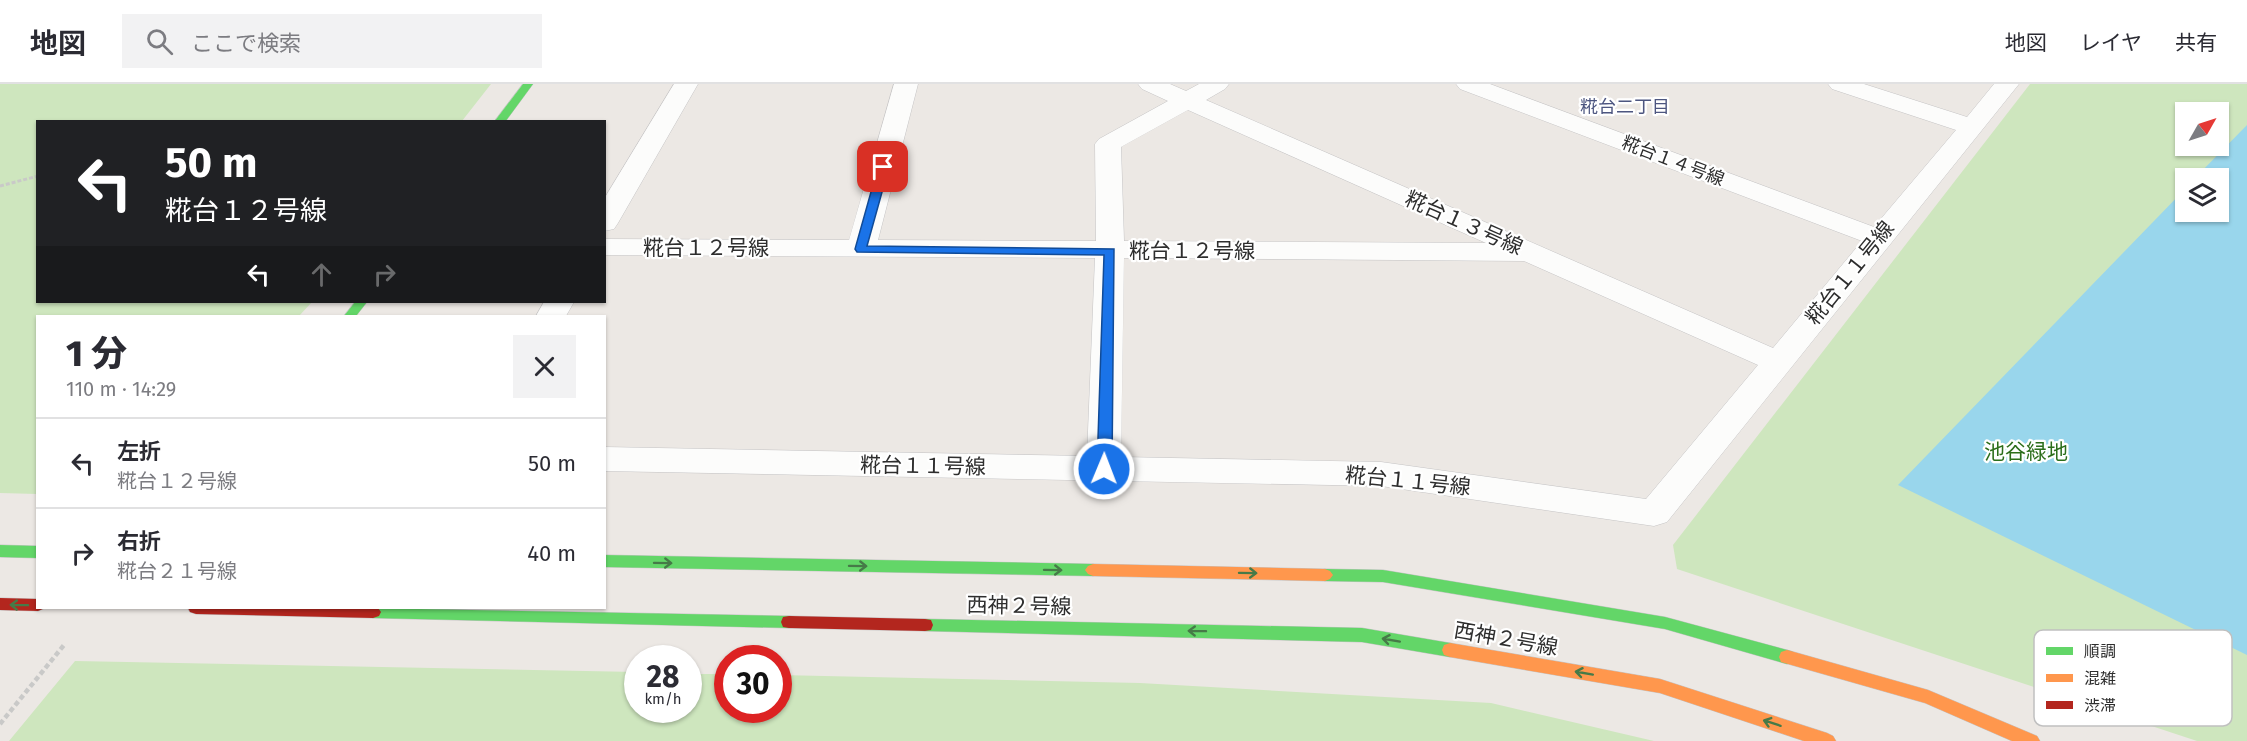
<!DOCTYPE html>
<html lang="ja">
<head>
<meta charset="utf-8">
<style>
	:root { --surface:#fff; --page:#f2f2f3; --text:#2b2b33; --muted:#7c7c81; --line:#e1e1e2 }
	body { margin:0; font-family:"Fira Sans","Noto Sans JP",sans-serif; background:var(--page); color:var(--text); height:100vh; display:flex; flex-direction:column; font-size:22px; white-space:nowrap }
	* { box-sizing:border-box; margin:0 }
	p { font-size:20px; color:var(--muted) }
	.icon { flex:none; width:33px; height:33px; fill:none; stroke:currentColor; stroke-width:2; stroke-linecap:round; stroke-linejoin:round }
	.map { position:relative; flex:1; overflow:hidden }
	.side { position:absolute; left:36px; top:231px; width:570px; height:294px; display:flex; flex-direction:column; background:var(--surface); border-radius:0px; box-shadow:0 2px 4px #0004 }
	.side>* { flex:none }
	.banner { position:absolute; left:36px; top:36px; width:570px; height:183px; border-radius:0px; box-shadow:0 2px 4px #0004; background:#202124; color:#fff; overflow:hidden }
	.needle { width:39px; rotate:51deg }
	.tools { position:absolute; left:2175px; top:18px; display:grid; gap:12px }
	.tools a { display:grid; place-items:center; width:54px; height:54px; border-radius:0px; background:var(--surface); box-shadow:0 2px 4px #0004; font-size:30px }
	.speed { position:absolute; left:624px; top:561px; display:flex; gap:12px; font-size:30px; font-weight:700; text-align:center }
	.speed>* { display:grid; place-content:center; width:78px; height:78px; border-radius:50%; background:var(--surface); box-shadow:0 2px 4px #0004; line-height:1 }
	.speed small { font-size:15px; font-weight:400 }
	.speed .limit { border:9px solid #d22; background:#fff; color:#111 }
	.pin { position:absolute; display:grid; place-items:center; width:51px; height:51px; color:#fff; margin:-26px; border-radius:12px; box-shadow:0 3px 9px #0006 }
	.me { position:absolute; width:66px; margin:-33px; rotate:1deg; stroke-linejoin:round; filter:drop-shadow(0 0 4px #0008) }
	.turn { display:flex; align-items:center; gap:21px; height:126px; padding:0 30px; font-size:27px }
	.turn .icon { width:78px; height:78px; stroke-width:2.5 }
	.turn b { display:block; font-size:42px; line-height:51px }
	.lanes { display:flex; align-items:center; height:57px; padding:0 30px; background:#0003; justify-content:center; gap:30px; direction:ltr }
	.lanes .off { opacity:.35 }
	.round { display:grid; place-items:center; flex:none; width:63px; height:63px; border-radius:0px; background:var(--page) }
	.summary { display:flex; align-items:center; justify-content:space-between; height:102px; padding:0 30px }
	h1 { font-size:36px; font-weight:800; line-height:45px }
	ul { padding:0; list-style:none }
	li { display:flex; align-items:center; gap:18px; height:90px; padding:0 30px; border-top:2px solid var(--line) }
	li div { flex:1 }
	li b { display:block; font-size:22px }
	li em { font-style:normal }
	header { display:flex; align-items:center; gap:36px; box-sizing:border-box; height:84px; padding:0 30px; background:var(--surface); border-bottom:2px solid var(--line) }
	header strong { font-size:28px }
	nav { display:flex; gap:33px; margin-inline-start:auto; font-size:21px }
	.search { width:420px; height:54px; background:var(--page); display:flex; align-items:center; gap:15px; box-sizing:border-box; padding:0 21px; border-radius:0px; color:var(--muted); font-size:22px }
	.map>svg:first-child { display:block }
</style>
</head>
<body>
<header>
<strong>地図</strong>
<div class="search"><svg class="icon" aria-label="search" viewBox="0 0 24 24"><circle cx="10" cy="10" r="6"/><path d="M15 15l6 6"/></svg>ここで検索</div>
<nav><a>地図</a><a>レイヤ</a><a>共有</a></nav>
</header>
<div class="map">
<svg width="2247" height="657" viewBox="0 0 2247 657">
	<rect width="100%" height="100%" fill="#ece8e4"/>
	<g fill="#cee6be" fill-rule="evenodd">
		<polygon points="0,0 491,0 462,37 38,38 38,218 312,218 299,232 38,232 37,410 0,409"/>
		<path d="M2030,0H2247V657H2197L1677,485L1673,461ZM2186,28H2218V62H2186ZM2186,94H2218V128H2186Z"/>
		<polygon points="75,577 637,588 638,626 688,626 689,590 727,590 728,626 778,626 779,591 1140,599 1491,619 1654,657 9,657"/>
	</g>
	<polygon fill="#99d6ec" points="2247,41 2247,571 1898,401 2185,105 2186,128 2218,128 2218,94 2195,94"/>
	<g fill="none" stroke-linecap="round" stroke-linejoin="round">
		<g stroke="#c5c4c5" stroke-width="1">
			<g id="street">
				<polygon points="674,0 698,0 618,139 614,145 604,147 604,115"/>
				<path d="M894,0H918L878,156L1096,157L1095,60L1099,55L1168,17L1142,5L1138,0H1170L1186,7L1199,0H1229L1225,5L1206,16L1773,264L1862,157L1460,5L1456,0H1490L1874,143L1956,46L1832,5L1828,0H1864L1967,33L1994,0H2019L1667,438L1654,442L1381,402L604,387V363L1087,372L1095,174L604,171V155L849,156ZM1188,26L1486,159L1124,157L1121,63ZM1124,174L1524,177L1758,281L1646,415L1381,378L1121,373Z"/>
				<polygon points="544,218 574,218 566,232 536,232"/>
			</g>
		</g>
		<g stroke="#c5c4c5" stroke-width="1">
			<g id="fast">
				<polygon points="523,0 533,0 505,38 494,38"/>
				<polygon points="355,218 367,218 356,232 344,232"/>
				<polygon points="0,461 38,462 38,474 0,473"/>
				<polygon points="604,471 1093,480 1098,482 1101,486 1098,490 1093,492 604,483"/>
				<polygon points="1325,485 1383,486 1665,533 1787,566 1793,568 1795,573 1793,578 1787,580 1665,545 1383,498 1325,497 1320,495 1317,491 1320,487"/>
				<polygon points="367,524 789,532 795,533 797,538 795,543 789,544 373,534 367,532 365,528"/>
				<polygon points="925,535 1362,544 1450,559 1456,561 1458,566 1456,571 1450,573 1362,558 925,547 919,546 917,541 919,536"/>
			</g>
		</g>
		<g stroke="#c5c4c5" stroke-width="1">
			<g id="slow">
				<polygon points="1093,480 1325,485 1330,487 1333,491 1330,495 1325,497 1093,492 1088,490 1085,486 1088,482"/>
				<polygon points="1450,559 1660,595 1827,649 1833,652 1836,657 1804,657 1660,609 1450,573 1444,571 1442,566 1444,561"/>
				<polygon points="1787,566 1928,606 2037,652 2040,657 2012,657 1925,619 1781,578 1779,573 1781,568"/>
			</g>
		</g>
		<g stroke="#c5c4c5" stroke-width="1">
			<g id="jam">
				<polygon points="0,514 38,515 38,524 45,524 38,527 0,526"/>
				<polygon points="188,524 378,524 381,528 379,532 373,534 196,530 190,528"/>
				<polygon points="789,532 925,535 931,536 933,541 931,546 925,547 789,544 783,543 781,538 783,533"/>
			</g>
		</g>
		<polyline stroke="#c9c9c8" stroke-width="3" stroke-dasharray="4 2" stroke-linecap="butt" points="0,102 38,92"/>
		<polyline stroke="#c9c9c8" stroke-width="4.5" stroke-dasharray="5 3" stroke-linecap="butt" points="0,640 64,561"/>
		<use href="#street" fill="#fcfcfb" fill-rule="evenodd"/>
		<use href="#fast" fill="#63d668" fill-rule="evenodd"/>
		<use href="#slow" fill="#ff974d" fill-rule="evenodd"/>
		<use href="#jam" fill="#b3261e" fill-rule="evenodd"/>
	</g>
	<defs><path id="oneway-shaft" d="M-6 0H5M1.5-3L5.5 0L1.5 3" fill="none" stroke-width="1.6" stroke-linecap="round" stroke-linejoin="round" transform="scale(1.5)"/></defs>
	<g stroke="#467a48">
		<use href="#oneway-shaft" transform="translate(663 479) rotate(1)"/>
		<use href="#oneway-shaft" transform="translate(858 482) rotate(1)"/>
		<use href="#oneway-shaft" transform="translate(1053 486) rotate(1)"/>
		<use href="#oneway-shaft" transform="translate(1248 489) rotate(1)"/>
		<use href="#oneway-shaft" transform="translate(19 521) rotate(-179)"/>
		<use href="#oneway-shaft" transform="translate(1197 547) rotate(-179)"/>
		<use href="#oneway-shaft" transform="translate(1391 556) rotate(-170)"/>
		<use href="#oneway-shaft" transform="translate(1584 589) rotate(-170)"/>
		<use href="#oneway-shaft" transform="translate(1772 639) rotate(-162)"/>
	</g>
	<polygon fill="#1a73e8" stroke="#114b97" stroke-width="1.5" points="883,79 889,83 867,162 1114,165 1112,385 1110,389 1099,389 1097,385 1104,171 857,168 855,165 878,83"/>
	<g text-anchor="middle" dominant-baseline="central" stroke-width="4.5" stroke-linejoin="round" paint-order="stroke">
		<g font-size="18" fill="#4d5680" stroke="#fff">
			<text x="1625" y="23">糀台二丁目</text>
		</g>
		<g font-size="18" fill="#2e2e2e" stroke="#fff">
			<text transform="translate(1673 77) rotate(21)">糀台１４号線</text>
		</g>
		<g font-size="21" fill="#2e2e2e" stroke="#fff">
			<text transform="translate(1464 139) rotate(24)">糀台１３号線</text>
			<text x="706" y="164">糀台１２号線</text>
			<text x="1192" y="167">糀台１２号線</text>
			<text transform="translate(1850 189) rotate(-51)">糀台１１号線</text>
			<text transform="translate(923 382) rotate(1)">糀台１１号線</text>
			<text transform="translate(1408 397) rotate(6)">糀台１１号線</text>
			<text transform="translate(1019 522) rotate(1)">西神２号線</text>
			<text transform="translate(1506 555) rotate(10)">西神２号線</text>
		</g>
		<g font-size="21" fill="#2c6e1b" stroke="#fff">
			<text x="2026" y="368">池谷緑地</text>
		</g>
	</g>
	<rect x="2034" y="546" width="198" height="96" rx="9" fill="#fff" stroke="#c0c0c0" stroke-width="1.5"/>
	<rect x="2046" y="563" width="27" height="8" fill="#63d668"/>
	<rect x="2046" y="590" width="27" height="8" fill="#ff974d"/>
	<rect x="2046" y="617" width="27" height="8" fill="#b3261e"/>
	<g font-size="16" fill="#2e2e2e">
		<text x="2084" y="573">順調</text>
		<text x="2084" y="600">混雑</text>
		<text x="2084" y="627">渋滞</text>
	</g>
</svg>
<div class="tools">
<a><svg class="needle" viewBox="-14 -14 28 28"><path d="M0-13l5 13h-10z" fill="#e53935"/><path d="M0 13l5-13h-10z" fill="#7c7c81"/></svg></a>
<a><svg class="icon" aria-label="layers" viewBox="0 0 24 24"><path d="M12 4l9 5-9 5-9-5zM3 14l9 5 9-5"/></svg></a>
</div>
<div class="speed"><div>28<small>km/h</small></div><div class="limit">30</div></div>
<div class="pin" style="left:883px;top:83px;background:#d93025"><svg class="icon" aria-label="arrive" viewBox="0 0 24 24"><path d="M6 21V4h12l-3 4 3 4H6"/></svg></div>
<svg class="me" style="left:1104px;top:385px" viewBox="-20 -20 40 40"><circle r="17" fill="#1a73e8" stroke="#fff" stroke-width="3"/><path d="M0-11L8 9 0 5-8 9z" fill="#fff"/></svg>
<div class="banner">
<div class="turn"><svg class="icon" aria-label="left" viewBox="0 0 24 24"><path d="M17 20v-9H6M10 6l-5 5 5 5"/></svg><div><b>50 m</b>糀台１２号線</div></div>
<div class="lanes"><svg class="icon" aria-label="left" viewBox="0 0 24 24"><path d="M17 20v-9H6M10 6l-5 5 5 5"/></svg><svg class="icon off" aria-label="ahead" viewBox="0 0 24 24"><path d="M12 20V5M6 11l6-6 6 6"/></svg><svg class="icon off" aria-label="right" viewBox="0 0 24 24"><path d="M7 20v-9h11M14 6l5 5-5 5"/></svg></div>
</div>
<section class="side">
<div class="summary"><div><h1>1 分</h1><p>110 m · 14:29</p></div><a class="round"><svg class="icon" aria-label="close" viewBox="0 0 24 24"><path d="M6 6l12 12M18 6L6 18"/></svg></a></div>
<ul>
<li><svg class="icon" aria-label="left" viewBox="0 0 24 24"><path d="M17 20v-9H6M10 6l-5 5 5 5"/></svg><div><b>左折</b><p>糀台１２号線</p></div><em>50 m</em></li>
<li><svg class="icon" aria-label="right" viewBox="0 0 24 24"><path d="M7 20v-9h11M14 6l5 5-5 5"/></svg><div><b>右折</b><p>糀台２１号線</p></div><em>40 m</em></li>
</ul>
</section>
</div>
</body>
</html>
